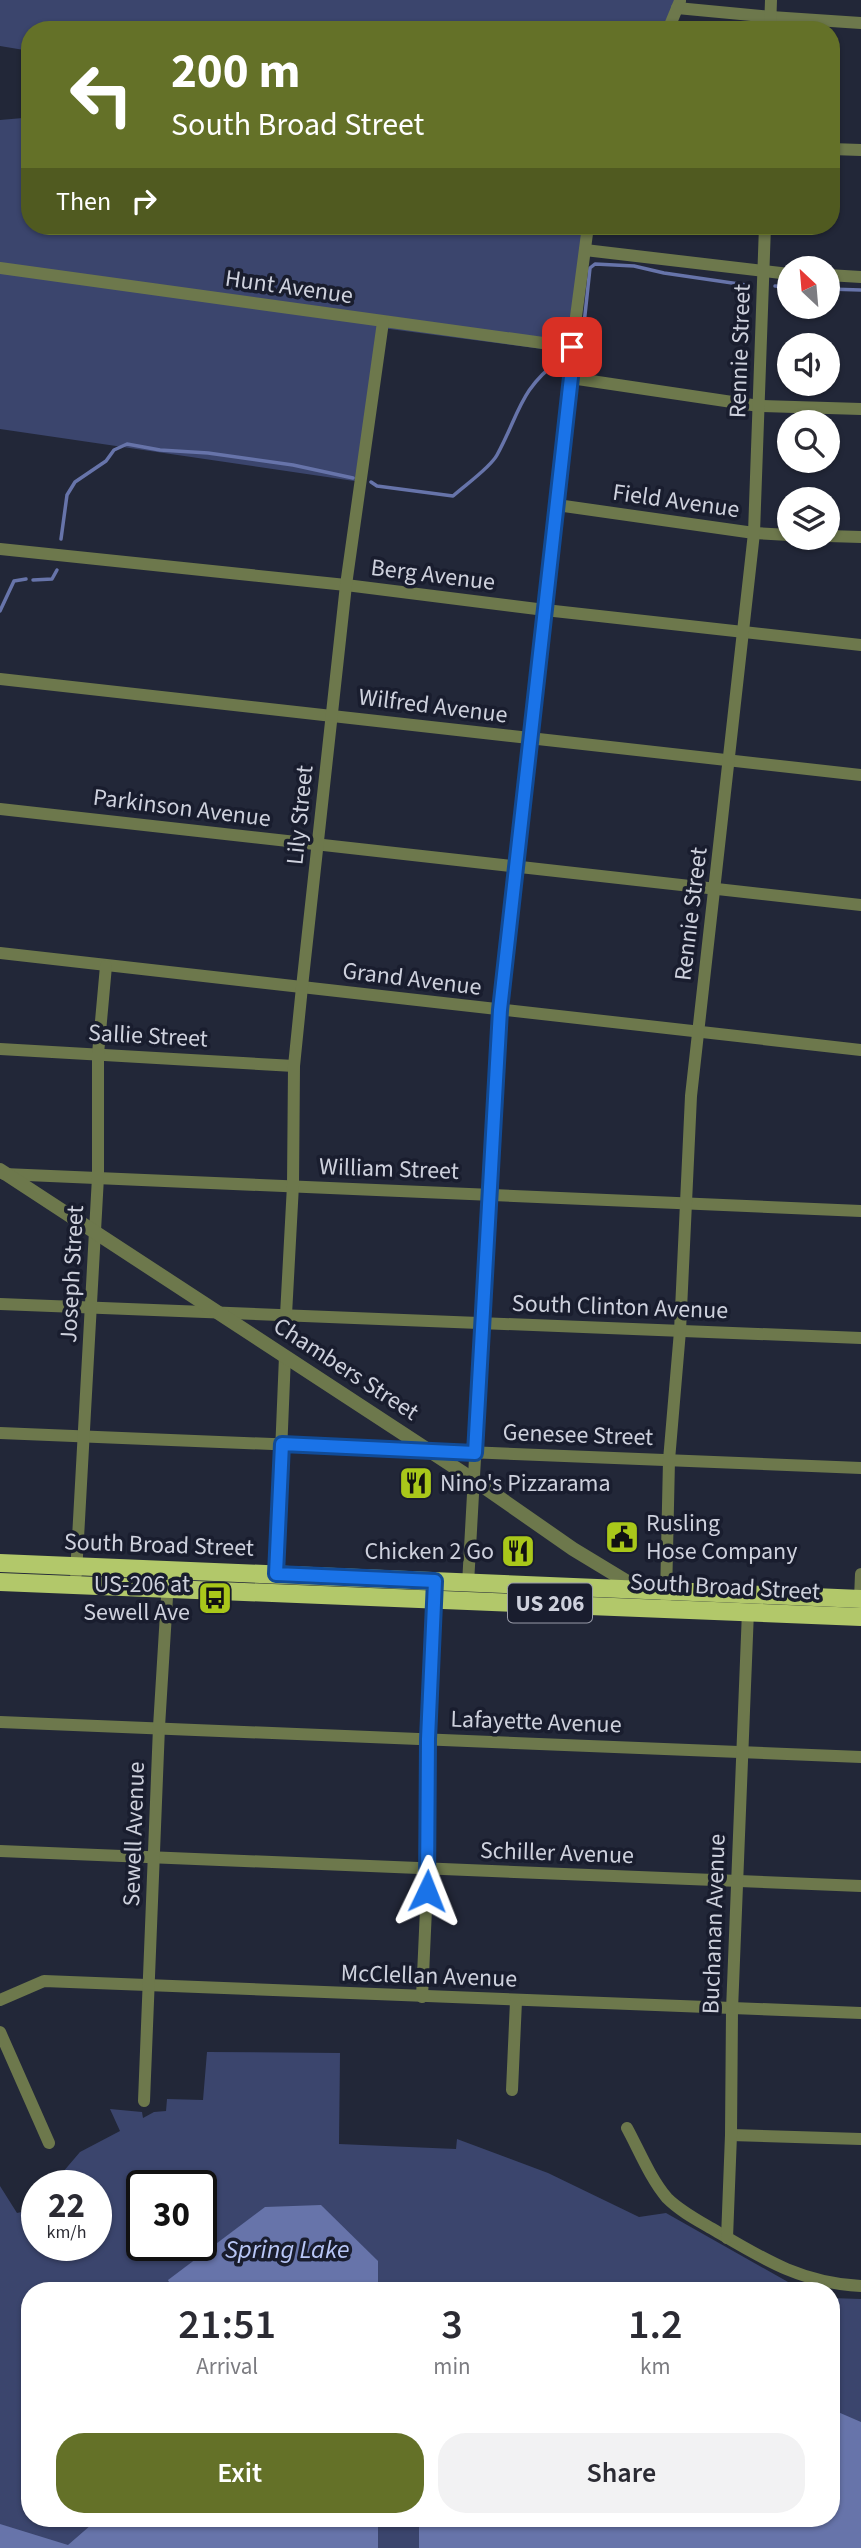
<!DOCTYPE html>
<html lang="en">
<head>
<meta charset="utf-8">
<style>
	:root { --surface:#fff; --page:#f2f2f3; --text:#2b2b33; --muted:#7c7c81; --accent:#647128 }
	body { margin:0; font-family:"Source Sans 3",sans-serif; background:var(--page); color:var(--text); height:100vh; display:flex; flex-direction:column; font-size:26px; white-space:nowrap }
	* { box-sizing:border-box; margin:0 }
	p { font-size:23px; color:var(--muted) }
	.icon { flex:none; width:38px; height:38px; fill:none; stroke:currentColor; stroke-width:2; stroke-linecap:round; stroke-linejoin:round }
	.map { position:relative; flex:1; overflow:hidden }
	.drawer { position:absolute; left:21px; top:2282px; width:819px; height:245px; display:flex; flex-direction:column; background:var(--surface); border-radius:28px; box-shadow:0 2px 5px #0004 }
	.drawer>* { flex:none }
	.top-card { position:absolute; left:21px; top:21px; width:819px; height:214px; border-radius:28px; box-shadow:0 2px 5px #0004; background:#647128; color:#fff; overflow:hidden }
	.needle { width:46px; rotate:334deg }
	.controls { position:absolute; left:777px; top:256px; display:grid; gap:14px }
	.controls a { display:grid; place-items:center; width:63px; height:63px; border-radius:50%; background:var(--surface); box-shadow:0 2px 5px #0004; font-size:35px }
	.speed { position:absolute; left:21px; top:2170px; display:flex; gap:14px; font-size:35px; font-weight:700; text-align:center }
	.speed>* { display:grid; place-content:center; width:91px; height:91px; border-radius:50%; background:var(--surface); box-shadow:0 2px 5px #0004; line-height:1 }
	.speed small { font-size:18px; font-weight:400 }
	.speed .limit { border:4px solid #111; border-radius:10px; background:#fff; color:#111 }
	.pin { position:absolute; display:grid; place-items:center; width:60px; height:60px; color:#fff; margin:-30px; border-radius:14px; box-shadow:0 4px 10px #0006 }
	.me { position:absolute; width:77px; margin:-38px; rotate:2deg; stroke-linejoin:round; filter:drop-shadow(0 0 5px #0008) }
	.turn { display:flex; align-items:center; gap:24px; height:147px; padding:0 35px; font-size:32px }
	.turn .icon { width:91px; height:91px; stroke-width:2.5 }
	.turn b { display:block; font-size:49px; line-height:60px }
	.then { display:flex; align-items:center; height:66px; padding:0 35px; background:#0003; gap:14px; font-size:26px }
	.eta { display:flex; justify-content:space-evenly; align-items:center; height:119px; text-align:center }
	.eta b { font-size:42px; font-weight:600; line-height:49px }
	.primary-button { display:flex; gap:14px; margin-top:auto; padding:14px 35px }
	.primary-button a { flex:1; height:80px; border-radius:28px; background:var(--accent); color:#fff; font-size:28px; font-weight:600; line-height:80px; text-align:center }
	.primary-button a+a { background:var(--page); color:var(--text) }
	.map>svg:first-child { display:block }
</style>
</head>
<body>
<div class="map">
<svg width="861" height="2548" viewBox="0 0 861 2548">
	<rect width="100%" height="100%" fill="#222738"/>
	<g fill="#3b456d" fill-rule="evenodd">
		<polygon points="0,0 680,0 667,30 30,30 30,51 0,46"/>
		<polygon points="30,61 30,226 588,226 573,353 382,328 361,482 0,429 0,120 23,118"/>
		<path d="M207,2052L340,2053L339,2144L456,2149L457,2139L548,2173L639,2217L666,2213L804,2291H30V2518H831V2298L861,2299V2548H0V2186L17,2213L30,2210L37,2203V2245H96V2186H51L80,2152L120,2131L110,2109L142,2112L143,2118L154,2112L166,2111L167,2099L203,2100ZM142,2186H201V2245H142Z"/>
	</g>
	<g fill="#6774aa">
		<polygon points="321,2205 378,2261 378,2291 173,2291 168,2280 265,2207"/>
		<polygon points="601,2285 610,2291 429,2291 432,2286"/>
		<polygon points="831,2409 861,2422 861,2548 419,2548 419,2518 831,2518"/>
		<polygon points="99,2518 378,2518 378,2548 0,2548 0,2524 68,2545"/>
	</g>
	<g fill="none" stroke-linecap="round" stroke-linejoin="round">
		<g stroke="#6774aa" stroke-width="3.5">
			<polyline points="775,286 789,287"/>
			<polyline points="828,289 861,290"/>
			<polyline points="579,356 581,352 590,268 595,264 634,266 664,273 746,285"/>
			<path d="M371,482L377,486L453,496C465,485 490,468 497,455C519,415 520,388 560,360"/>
			<polyline points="61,539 67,495 75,482 106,461 114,450 127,444 160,450 208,453 293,465 353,478"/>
			<polyline points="33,580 52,579 57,570"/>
			<polyline points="0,611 14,581 26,579"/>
		</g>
		<g stroke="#6d784c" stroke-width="12">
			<polyline points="677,8 771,17 861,23"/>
			<polyline points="668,30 680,1"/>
			<polyline points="770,30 771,0"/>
			<polyline points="831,149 861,150"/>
			<polyline points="585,250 789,274"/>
			<polyline points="0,268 572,347"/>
			<polyline points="828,275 861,277"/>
			<polyline points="571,378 759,406 861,409"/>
			<polyline points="557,505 754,533 789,535"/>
			<polyline points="828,536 861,537"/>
			<polyline points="0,549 346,585 545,610 861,645"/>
			<polyline points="0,679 861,775"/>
			<polyline points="0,809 861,905"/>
			<polyline points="0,953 861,1050"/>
			<polyline points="0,1049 294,1066"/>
			<polyline points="4,1174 861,1211"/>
			<polyline points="0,1304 861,1338"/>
			<polyline points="286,1315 293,1185 294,1066 302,987 346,585 383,322"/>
			<polyline points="0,1433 861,1468"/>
			<polyline points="76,1574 98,1177 98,1054 106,966"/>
			<polyline points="276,1574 285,1356"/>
			<polyline points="468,1584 500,1010 571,378 572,347 588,226"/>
			<polyline points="666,1597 669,1460 680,1331 691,1096 754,533 765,226"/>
			<polyline points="860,1599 861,1574"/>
			<polyline points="0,1722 861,1757"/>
			<polyline points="0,1851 861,1886"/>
			<polyline points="422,1997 429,1843 428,1739 434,1592"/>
			<polyline points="0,2000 44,1981 861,2013"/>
			<polyline points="0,2032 49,2143"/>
			<polyline points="512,2090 516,2001"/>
			<polyline points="144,2101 159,1727 168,1581"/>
			<path d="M627,2128C639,2150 650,2178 667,2198C681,2212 699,2221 716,2231C765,2260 802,2283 861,2286"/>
			<polyline points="731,2135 861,2139"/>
			<polyline points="727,2238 731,2135 732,2010 748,1611"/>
		</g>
		<polyline stroke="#6d784c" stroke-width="14" points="0,1170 474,1480 573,1549 639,1589"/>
		<g stroke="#b2c86a" stroke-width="18">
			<polyline points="0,1563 861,1599"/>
			<polyline points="0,1582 861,1617"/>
		</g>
	</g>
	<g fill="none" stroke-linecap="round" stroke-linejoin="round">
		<g stroke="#114b97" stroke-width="18">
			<polyline id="route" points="427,1891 428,1739 435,1581 276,1574 282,1444 475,1453 500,1010 571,377 572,347"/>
		</g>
		<use href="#route" stroke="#1a73e8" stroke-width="12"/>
	</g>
	<defs>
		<g id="restaurant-square" transform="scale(1.75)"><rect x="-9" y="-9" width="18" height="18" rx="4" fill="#a9c71a" stroke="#191d2e"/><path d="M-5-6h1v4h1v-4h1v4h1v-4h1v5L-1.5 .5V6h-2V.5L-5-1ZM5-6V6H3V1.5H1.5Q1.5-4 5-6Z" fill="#111"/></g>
		<g id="civic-square" transform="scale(1.75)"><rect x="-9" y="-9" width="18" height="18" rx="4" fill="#a9c71a" stroke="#191d2e"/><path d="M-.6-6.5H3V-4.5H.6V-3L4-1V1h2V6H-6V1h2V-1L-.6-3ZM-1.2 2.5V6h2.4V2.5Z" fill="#111"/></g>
		<g id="bus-square" transform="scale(1.75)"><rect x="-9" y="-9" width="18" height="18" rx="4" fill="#a9c71a" stroke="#191d2e"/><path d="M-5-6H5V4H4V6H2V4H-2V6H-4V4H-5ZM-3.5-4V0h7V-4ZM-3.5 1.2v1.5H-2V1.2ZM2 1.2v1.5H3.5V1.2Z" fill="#111"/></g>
	</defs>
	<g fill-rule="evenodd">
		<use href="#restaurant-square" x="416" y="1483"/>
		<use href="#civic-square" x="622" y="1537"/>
		<use href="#restaurant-square" x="518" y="1551"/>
		<use href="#bus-square" x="215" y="1598"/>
	</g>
	<g text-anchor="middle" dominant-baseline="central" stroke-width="7" stroke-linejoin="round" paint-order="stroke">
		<rect fill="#191d2e" stroke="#989ba8" stroke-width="2" x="508" y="1583.5" width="84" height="39" rx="5"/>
		<g font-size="23" font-weight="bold" fill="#ced1dd">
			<text x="550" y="1603">US 206</text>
		</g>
		<g font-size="24" fill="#ced1dd" stroke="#191d2e">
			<text transform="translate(289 287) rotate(8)">Hunt Avenue</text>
			<text transform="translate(740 351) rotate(-88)">Rennie Street</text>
			<text transform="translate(676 501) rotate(8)">Field Avenue</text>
			<text transform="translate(433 575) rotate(7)">Berg Avenue</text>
			<text transform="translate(433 706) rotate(7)">Wilfred Avenue</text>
			<text transform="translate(182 808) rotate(7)">Parkinson Avenue</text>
			<text transform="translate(300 815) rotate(-84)">Lily Street</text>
			<text transform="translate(691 914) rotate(-83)">Rennie Street</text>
			<text transform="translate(412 979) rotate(7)">Grand Avenue</text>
			<text transform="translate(148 1036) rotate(3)">Sallie Street</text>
			<text transform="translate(389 1169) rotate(2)">William Street</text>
			<text transform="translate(72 1274) rotate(-87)">Joseph Street</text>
			<text transform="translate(620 1307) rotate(2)">South Clinton Avenue</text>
			<text transform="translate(346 1369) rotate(33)">Chambers Street</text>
			<text transform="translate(578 1435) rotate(2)">Genesee Street</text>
			<text transform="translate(159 1545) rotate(2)">South Broad Street</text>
			<text transform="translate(725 1587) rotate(3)">South Broad Street</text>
			<text transform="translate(536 1722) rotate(2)">Lafayette Avenue</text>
			<text transform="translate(134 1834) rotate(-88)">Sewell Avenue</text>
			<text transform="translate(557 1853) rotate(2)">Schiller Avenue</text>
			<text transform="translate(714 1924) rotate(-88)">Buchanan Avenue</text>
			<text transform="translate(429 1976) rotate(2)">McClellan Avenue</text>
		</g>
		<g font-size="24" fill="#ced1dd" stroke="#191d2e" text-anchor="start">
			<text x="440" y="1483">Nino's Pizzarama</text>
			<text x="646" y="1523">Rusling<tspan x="646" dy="28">Hose Company</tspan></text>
			<text x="494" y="1551" text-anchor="end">Chicken 2 Go</text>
			<text x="190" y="1584" text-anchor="end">US-206 at<tspan x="190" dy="28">Sewell Ave</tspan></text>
		</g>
		<g font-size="26" font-style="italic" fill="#b8c6f6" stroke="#191d2e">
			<text x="287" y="2249">Spring Lake</text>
		</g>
	</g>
</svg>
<div class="controls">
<a><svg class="needle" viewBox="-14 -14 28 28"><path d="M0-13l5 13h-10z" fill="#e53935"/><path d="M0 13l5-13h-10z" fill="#7c7c81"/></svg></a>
<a><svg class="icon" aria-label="sound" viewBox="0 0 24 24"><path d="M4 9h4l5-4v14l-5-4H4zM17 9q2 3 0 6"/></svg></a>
<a><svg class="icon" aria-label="search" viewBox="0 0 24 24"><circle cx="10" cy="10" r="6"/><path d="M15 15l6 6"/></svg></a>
<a><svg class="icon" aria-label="layers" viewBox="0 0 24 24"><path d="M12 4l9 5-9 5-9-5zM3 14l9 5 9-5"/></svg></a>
</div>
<div class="speed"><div>22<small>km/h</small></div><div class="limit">30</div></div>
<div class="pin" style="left:572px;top:347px;background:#d93025"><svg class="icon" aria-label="arrive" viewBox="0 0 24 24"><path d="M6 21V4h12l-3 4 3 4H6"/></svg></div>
<svg class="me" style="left:427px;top:1891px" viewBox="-20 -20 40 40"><path d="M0-17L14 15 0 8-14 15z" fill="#1a73e8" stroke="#fff" stroke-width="4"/></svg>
<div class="top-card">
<div class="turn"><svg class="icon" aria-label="left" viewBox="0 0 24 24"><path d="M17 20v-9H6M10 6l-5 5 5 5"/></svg><div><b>200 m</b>South Broad Street</div></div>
<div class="then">Then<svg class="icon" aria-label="right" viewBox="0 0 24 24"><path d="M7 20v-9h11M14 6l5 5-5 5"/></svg></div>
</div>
<section class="drawer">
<div class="eta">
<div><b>21:51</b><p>Arrival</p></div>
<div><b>3</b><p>min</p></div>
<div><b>1.2</b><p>km</p></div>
</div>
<div class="primary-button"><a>Exit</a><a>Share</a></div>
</section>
</div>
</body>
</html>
